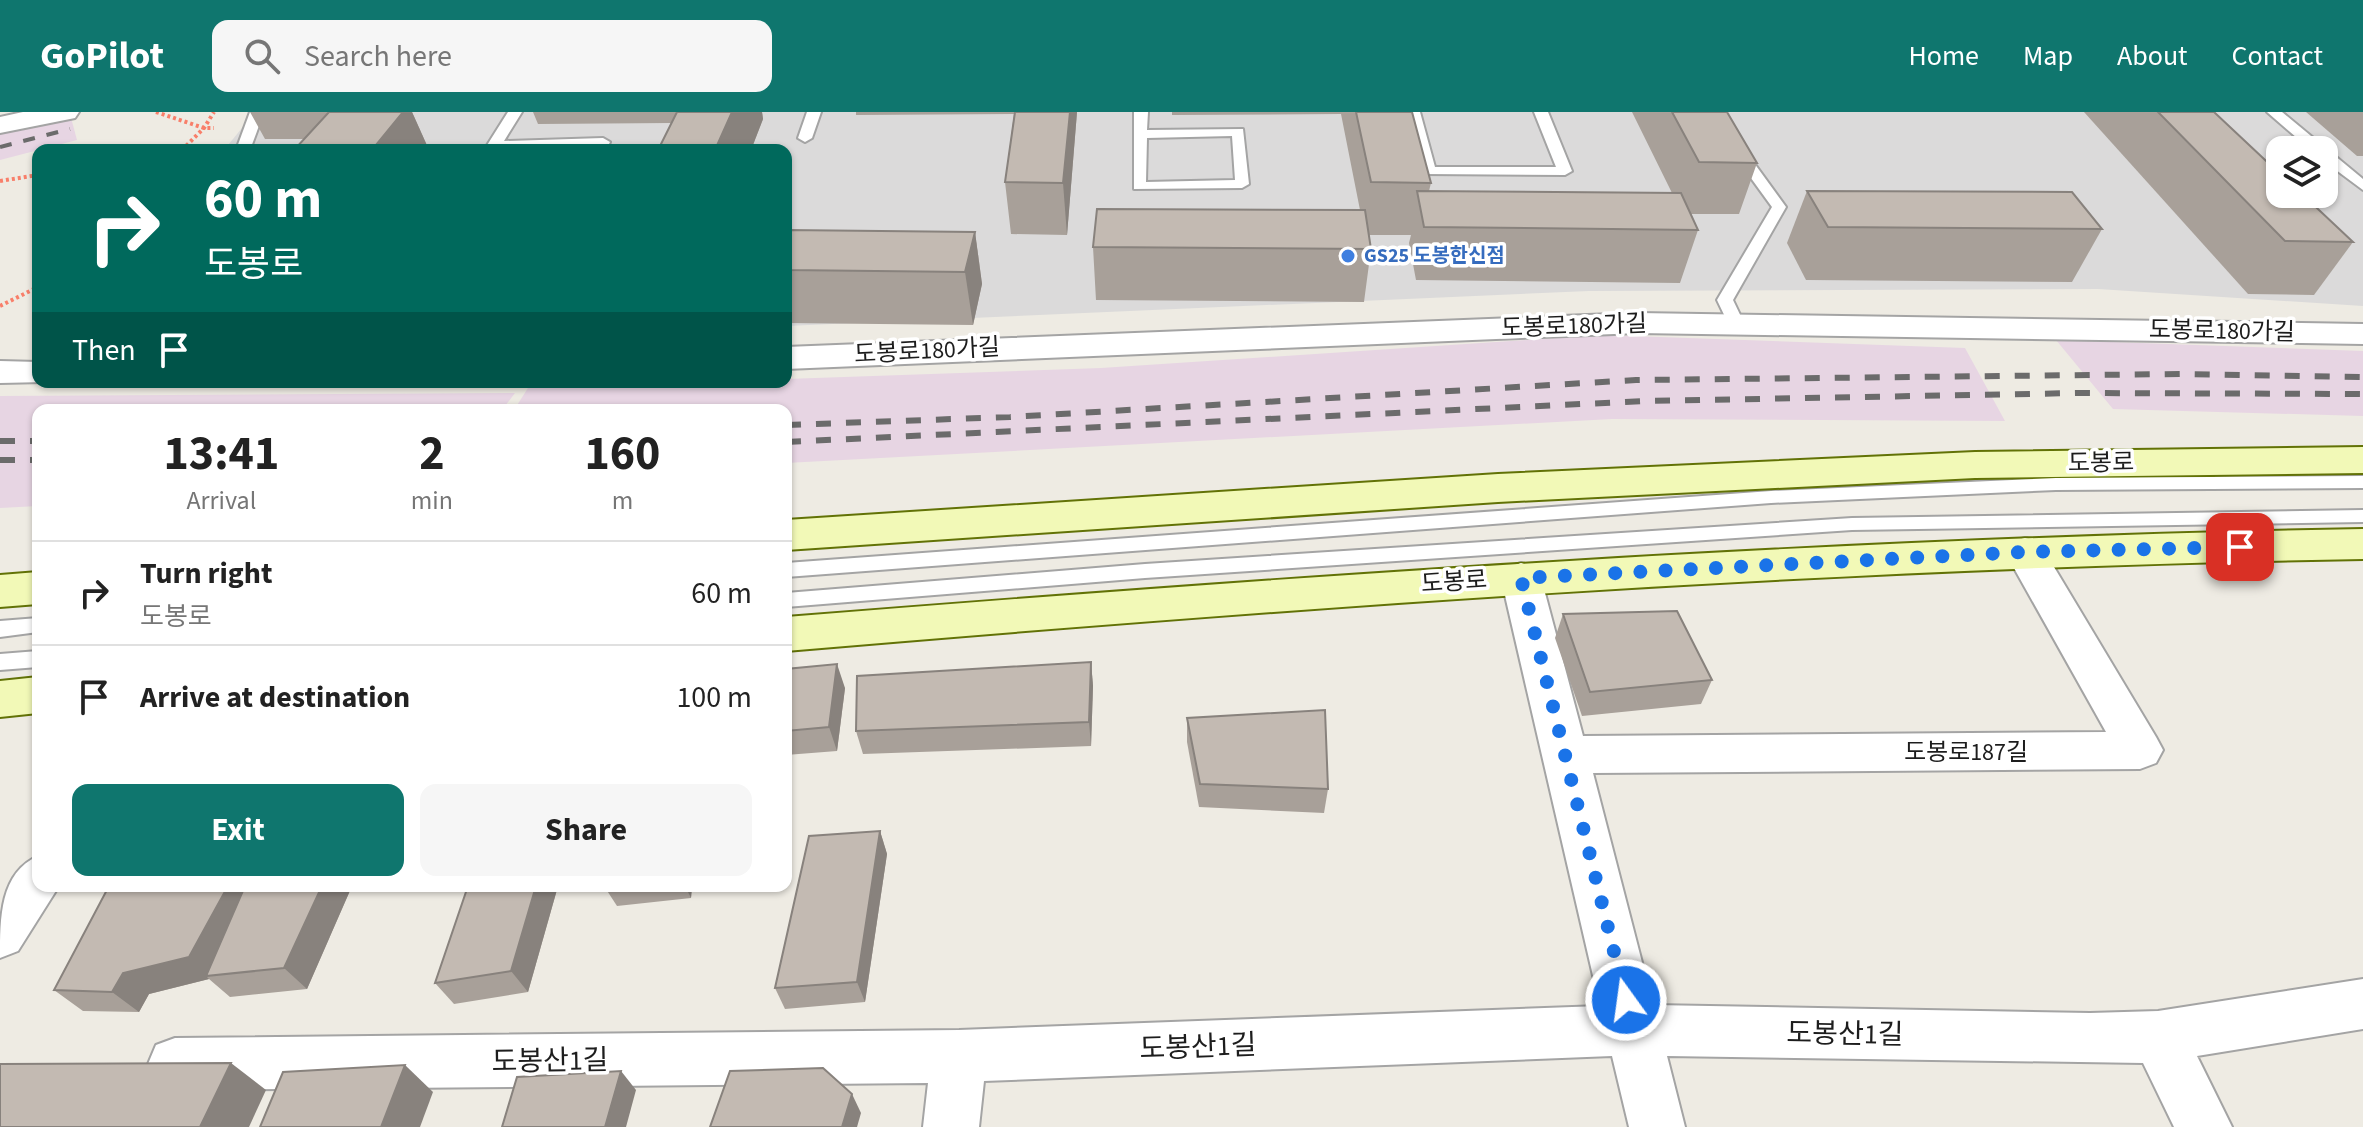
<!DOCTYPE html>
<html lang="en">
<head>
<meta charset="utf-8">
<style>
	:root { --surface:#fff; --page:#f6f6f6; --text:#222; --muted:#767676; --line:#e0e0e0; --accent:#0f766e }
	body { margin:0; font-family:"Source Sans 3","Noto Sans KR",sans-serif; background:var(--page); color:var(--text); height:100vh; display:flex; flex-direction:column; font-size:30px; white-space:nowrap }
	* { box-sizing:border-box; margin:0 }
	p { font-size:26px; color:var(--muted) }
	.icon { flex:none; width:44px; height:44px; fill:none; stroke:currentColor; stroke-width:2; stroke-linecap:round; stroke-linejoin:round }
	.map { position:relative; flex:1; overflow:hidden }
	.side { position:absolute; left:32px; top:292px; width:760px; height:488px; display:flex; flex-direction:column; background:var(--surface); border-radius:16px; box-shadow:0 2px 6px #0004 }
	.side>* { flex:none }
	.top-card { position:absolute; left:32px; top:32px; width:760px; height:244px; border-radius:16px; box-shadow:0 2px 6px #0004; background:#00695c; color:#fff; overflow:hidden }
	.buttons { position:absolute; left:2266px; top:24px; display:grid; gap:16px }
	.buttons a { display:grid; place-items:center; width:72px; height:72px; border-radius:16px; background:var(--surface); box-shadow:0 2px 6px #0004; font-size:40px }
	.pin { position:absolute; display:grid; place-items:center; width:68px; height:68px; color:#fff; margin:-34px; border-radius:16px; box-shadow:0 4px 12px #0006 }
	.me { position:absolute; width:88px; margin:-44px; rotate:346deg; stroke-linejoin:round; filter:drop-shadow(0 0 6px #0008) }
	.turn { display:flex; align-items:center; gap:28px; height:168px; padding:0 40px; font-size:36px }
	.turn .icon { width:104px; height:104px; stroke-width:2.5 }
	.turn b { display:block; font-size:56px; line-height:68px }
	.then { display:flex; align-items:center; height:76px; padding:0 40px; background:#0003; gap:16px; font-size:30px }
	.eta { display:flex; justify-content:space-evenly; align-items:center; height:136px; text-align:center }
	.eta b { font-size:48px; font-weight:700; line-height:56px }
	.cta { display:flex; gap:16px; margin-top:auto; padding:16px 40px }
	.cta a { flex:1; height:92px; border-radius:16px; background:var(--accent); color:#fff; font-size:32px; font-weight:700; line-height:92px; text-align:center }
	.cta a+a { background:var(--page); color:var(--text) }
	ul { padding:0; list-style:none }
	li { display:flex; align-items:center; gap:24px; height:104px; padding:0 40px; border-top:2px solid var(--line) }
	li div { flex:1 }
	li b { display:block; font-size:30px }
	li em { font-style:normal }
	header { display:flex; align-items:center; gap:48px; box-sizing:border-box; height:112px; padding:0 40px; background:var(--accent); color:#fff }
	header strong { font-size:38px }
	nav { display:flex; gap:44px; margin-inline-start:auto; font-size:28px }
	.search { width:560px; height:72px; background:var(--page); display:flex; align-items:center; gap:20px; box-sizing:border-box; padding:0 28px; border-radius:16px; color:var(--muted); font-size:30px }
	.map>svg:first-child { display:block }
</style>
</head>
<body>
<header>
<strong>GoPilot</strong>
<div class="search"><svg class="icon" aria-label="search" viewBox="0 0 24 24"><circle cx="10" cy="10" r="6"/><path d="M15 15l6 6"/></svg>Search here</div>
<nav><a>Home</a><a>Map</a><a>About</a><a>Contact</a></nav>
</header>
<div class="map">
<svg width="2363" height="1015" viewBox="0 0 2363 1015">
	<rect width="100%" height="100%" fill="#eeebe3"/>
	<path fill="#dbdada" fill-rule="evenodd" d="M255,0H2363V194L2098,177L1589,179L786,214V38H224ZM2280,38H2324V82H2280Z"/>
	<g fill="#e7d5e3">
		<polygon points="70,2 77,28 0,48 0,17"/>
		<polygon points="1603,223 1965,236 2005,309 1612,307 786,351 786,298 514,298 528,276 786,270 786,267 1101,256"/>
		<polygon points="2056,228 2363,239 2363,304 2113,297"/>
		<polygon points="515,281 502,298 38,298 38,394 0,396 0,284"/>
	</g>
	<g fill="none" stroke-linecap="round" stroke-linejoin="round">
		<g stroke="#a4a4a4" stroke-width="4">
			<g id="lane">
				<polygon points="250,0 264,0 250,38 236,38"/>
				<polygon points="508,0 522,0 504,29 603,26 610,30 606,38 592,38 594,34 484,38"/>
				<polygon points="807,0 821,0 812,26 805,30 798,26"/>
				<path d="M1134,0H1148L1147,18L1243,17L1249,72L1242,76L1134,77ZM1232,24L1235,68L1146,70L1147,26Z"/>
				<polygon points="1406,0 1420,0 1435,55 1556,55 1534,0 1548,0 1572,59 1565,63 1424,62"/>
				<polygon points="1703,0 1717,0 1786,95 1733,188 1744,211 1736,216 1728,211 1717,188 1772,95"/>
				<polygon points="2267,0 2282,0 2363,67 2363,78 2324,49 2324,38 2311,38"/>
				<polygon points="2363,364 2363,376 2056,378 1771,391 786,465 786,451 1771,379 2056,366"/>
				<polygon points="2363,398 2363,410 1852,418 1145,466 786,495 786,481 1145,452 1852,406"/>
				<polygon points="38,506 38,520 0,525 0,509"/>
				<polygon points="38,539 38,555 0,558 0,542"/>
			</g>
		</g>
		<g stroke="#a4a4a4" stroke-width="4">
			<g id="street">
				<polygon points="23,0 79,0 75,6 0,21 0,5"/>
				<polygon points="1638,201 2363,212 2363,232 1638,221 786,257 786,235"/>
				<polygon points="0,249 38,250 38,270 45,270 0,271"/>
				<polygon points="2025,426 2039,430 2156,625 2163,638 2156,651 2140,657 1593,661 1653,893 2090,901 2158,899 2363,867 2363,917 2197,944 2232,1015 2174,1015 2143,951 1667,944 1685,1015 1629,1015 1612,944 984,969 979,1015 923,1015 928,971 175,978 156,971 148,952 156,933 175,926 959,918 1600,894 1501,466 1507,456 1521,451 1535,456 1541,466 1583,624 2106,620 2005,440 2011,430"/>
				<path d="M38,744V774H59L18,839L0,846C0,805 0,761 38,744Z"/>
			</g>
		</g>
		<g stroke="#627206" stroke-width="4">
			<g id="secondary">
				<polygon points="2363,335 2363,361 1975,366 1498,390 786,438 786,408 1498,362 1975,340"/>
				<path d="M2363,417V447C1836,456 1311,494 786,539V505C1311,463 1836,426 2363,417Z"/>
				<polygon points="38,460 38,492 0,495 0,463"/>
				<polygon points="38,565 38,601 0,605 0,569"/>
			</g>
		</g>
		<g stroke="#f87f6a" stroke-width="4" stroke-dasharray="3 3" stroke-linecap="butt">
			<polyline points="156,0 204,16 214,16"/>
			<polyline points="182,38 204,16 214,0"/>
			<polyline points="0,69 38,63"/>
			<polyline points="0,194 38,175"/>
		</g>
		<use href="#lane" fill="#fff" fill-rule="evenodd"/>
		<use href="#street" fill="#fff" fill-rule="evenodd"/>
		<use href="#secondary" fill="#f2f9b7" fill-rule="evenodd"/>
		<polyline stroke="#6b6b6b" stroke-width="4" stroke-dasharray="12 12" stroke-linecap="butt" points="0,35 70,17"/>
		<g stroke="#6b6b6b" stroke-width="6" stroke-dasharray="15 15" stroke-linecap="butt">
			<polyline points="786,313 1010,305 1636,268 2180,262 2363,265"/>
			<polyline points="0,329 38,329"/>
			<polyline points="786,330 1645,289 2079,281 2363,282"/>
			<polyline points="0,348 38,348"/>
		</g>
	</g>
	<g fill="#a8a099">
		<polygon points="250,0 412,0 429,38 294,38 304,27 265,27"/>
		<polygon points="533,0 762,0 763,7 751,38 658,38 671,11 538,12"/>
		<polygon points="856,0 1077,0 1067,123 1011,122 1005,70 1014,2 856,3"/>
		<polygon points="1172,0 1412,0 1431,71 1429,79 1672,81 1632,0 1727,0 1757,51 1739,102 1691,102 1698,118 1680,171 1416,168 1409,131 1411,123 1369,123 1371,137 1364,190 1096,188 1093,135 1360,98 1341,2 1172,3"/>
		<polygon points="2084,0 2214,0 2353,130 2314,183 2248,182"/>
		<polygon points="2306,0 2363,0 2363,44 2357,44"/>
		<polygon points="1807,79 2102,117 2072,170 1806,168 1787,131"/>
		<polygon points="786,118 975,120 982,172 973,213 786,211"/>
		<polygon points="1563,502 1712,568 1701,592 1582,604 1555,526"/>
		<polygon points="1091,550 1093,574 1091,634 863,642 856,619"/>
		<polygon points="786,557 845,576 837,639 786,643"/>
		<polygon points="1187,606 1328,677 1324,701 1199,695 1187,630"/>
		<polygon points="880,719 887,742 865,890 785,897 775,876"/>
		<polygon points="109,774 352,774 307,877 230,885 209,867 149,882 139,900 83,899 54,878"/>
		<polygon points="468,774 558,774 528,880 454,892 435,871"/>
		<polygon points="604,774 692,774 691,786 617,794"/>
	</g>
	<g fill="#88827d">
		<polygon points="403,0 412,0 429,38 372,38"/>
		<polygon points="732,0 762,0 763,7 751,38 715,38"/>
		<polygon points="1070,0 1077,0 1067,123 1063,71"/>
		<polygon points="975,120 982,172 973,213 965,160"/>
		<polygon points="1091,550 1093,574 1091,634 1089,610"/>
		<polygon points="837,552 845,576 837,639 829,615"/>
		<polygon points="880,719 887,742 865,890 857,870"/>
		<polygon points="228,774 262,774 206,864 209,867 149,882 139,900 112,880 123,861"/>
		<polygon points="322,774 352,774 307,877 284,856"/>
		<polygon points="536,774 558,774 528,880 511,859"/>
		<polygon points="685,774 692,774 691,786"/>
		<polygon points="231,951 266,978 249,1015 200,1015"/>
		<polygon points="405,953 433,980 420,1015 381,1015"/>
		<polygon points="621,959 636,978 626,1015 605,1015"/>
		<polygon points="852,982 861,1001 857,1015 842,1015"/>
	</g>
	<g fill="#c3bab2" stroke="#88827d" stroke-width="2">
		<polygon points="329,0 403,0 372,38 294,38"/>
		<polygon points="677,0 732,0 715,38 658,38"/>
		<polygon points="1015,0 1070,0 1063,71 1005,70"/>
		<polygon points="1356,0 1412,0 1431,71 1371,70"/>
		<polygon points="1672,0 1727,0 1757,51 1699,50"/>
		<polygon points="2158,0 2214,0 2280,62 2280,82 2302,82 2353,130 2285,129"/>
		<polygon points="1417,79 1681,81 1698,118 1424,115"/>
		<polygon points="1807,79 2072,80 2102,117 1828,115"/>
		<polygon points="1097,97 1365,98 1371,137 1093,135"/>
		<polygon points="786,118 975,120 965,160 786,158"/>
		<polygon points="1677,499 1712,568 1590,580 1563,502"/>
		<polygon points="1091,550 1089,610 856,619 857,564"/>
		<polygon points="837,552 829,615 786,619 786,557"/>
		<polygon points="1325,598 1328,677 1200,672 1187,606"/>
		<polygon points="880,719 857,870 775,876 809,724"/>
		<polygon points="109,774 228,774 189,845 123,861 112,880 54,878"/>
		<polygon points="245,774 322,774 284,856 206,864"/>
		<polygon points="468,774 536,774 511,859 435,871"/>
		<polygon points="231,951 200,1015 0,1015 0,952"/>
		<polygon points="405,953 381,1015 260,1015 283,960"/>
		<polygon points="823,956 852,982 842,1015 710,1015 730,959"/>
		<polygon points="621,959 605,1015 502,1015 517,965"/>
	</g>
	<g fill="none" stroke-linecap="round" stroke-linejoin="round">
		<polyline stroke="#1a73e8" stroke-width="14" stroke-dasharray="0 25.2" points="1626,888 1521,466 2025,440 2240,435"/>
	</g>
	<circle fill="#3f7fe0" stroke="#fff" stroke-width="3" cx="1348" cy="144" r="8"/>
	<g text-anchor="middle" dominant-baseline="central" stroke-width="7" stroke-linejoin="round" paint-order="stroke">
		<g font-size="20" font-weight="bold" fill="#366cbe" stroke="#fff" text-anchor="start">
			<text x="1364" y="144">GS25 도봉한신점</text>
		</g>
		<g font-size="24" fill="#1d1d1d" stroke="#fff">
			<text transform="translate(1574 214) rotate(-2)">도봉로180가길</text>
			<text transform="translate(2222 219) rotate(1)">도봉로180가길</text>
			<text transform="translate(927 239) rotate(-3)">도봉로180가길</text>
			<text transform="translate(2101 351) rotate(-1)">도봉로</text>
			<text transform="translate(1454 470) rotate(-4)">도봉로</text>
			<text x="1966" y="640">도봉로187길</text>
		</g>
		<g font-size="28" fill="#1d1d1d" stroke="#fff">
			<text transform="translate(1845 922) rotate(1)">도봉산1길</text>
			<text transform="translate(1198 935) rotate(-2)">도봉산1길</text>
			<text transform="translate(550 949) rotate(-1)">도봉산1길</text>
		</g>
	</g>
</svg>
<div class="buttons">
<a><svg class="icon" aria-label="layers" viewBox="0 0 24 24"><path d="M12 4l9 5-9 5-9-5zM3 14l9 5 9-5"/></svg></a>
</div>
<div class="pin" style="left:2240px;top:435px;background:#d93025"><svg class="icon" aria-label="arrive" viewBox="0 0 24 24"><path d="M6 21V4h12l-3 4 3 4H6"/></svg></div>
<svg class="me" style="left:1626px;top:888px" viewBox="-20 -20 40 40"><circle r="17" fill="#1a73e8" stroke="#fff" stroke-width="3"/><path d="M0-11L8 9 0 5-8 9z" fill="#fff"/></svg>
<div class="top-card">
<div class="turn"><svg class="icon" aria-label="right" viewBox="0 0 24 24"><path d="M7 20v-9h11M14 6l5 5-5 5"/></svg><div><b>60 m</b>도봉로</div></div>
<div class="then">Then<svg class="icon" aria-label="arrive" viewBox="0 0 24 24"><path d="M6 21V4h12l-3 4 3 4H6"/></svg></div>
</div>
<section class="side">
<div class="eta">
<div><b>13:41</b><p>Arrival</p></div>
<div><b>2</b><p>min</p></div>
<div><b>160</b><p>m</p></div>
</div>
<ul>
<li><svg class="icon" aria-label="right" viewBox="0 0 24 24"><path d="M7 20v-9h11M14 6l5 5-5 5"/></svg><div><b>Turn right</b><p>도봉로</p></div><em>60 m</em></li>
<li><svg class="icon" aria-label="arrive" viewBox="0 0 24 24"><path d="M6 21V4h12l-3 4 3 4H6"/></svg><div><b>Arrive at destination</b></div><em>100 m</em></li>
</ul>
<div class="cta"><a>Exit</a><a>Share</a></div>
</section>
</div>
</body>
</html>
